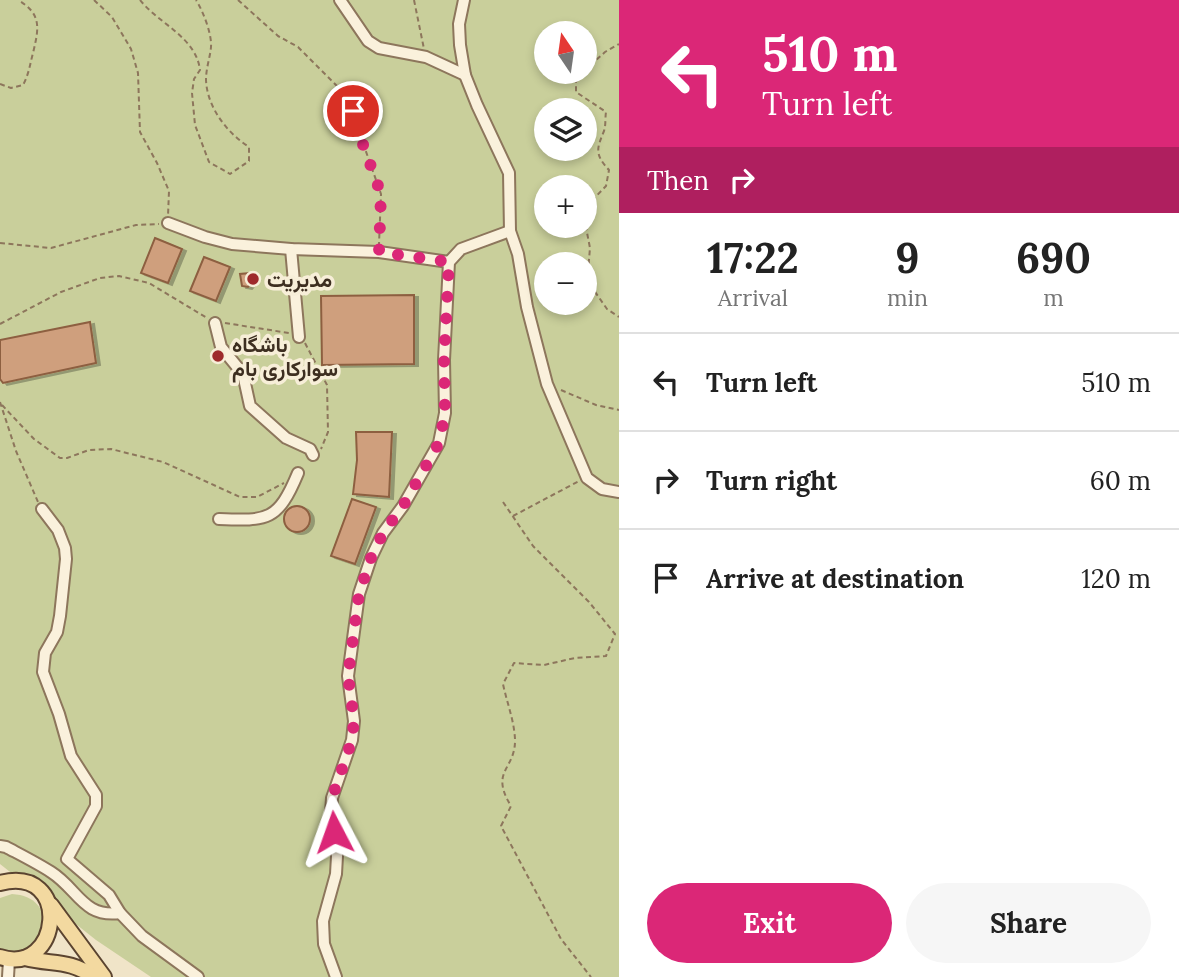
<!DOCTYPE html>
<html lang="en">
<head>
<meta charset="utf-8">
<style>
	:root { --surface:#fff; --page:#f6f6f6; --text:#222; --muted:#767676; --line:#e0e0e0; --accent:#db2777 }
	body { margin:0; font-family:Lora,Vazirmatn,serif; background:var(--page); color:var(--text); height:100vh; display:flex; flex-direction:column; font-size:26px; white-space:nowrap }
	* { box-sizing:border-box; margin:0 }
	p { font-size:23px; color:var(--muted) }
	.icon { flex:none; width:38px; height:38px; fill:none; stroke:currentColor; stroke-width:2; stroke-linecap:round; stroke-linejoin:round }
	.map { position:relative; flex:1; overflow:hidden }
	.details { display:flex; flex-direction:column; background:var(--surface); width:560px }
	.details>* { flex:none }
	.top-card { background:#db2777; color:#fff; overflow:hidden }
	.needle { width:46px; rotate:347deg }
	.fabs { position:absolute; left:534px; top:21px; display:grid; gap:14px }
	.fabs a { display:grid; place-items:center; width:63px; height:63px; border-radius:50%; background:var(--surface); box-shadow:0 4px 10px #0003; font-size:35px }
	.pin { position:absolute; display:grid; place-items:center; width:60px; height:60px; color:#fff; margin:-30px; border:4px solid #fff; border-radius:50%; box-shadow:0 2px 7px #0007 }
	.me { position:absolute; width:77px; margin:-38px; rotate:356deg; stroke-linejoin:round; filter:drop-shadow(0 0 5px #0008) }
	.turn { display:flex; align-items:center; gap:24px; height:147px; padding:0 28px; font-size:32px }
	.turn .icon { width:91px; height:91px; stroke-width:2.5 }
	.turn b { display:block; font-size:49px; line-height:60px }
	.then { display:flex; align-items:center; height:66px; padding:0 28px; background:#0003; gap:14px; font-size:26px }
	.eta { display:flex; justify-content:space-evenly; align-items:center; height:119px; text-align:center }
	.eta b { font-size:42px; font-weight:700; line-height:49px }
	.action { display:flex; gap:14px; margin-top:auto; padding:14px 28px }
	.action a { flex:1; height:80px; border-radius:42px; background:var(--accent); color:#fff; font-size:28px; font-weight:700; line-height:80px; text-align:center }
	.action a+a { background:var(--page); color:var(--text) }
	ul { padding:0; list-style:none }
	li { display:flex; align-items:center; gap:21px; height:98px; padding:0 28px; border-top:2px solid var(--line) }
	li div { flex:1 }
	li b { display:block; font-size:26px }
	li em { font-style:normal }
	main { display:flex; flex:1; min-height:0 }
	.map>svg:first-child { display:block }
</style>
</head>
<body>
<main>
<div class="map">
<svg width="619" height="977" viewBox="0 0 619 977">
	<defs>
		<filter id="shadow"><feDropShadow dx="4" dy="2" stdDeviation="0" flood-color="#0004"/></filter>
	</defs>
	<rect width="100%" height="100%" fill="#f0e4c8"/>
	<g fill="#c9cf9b" fill-rule="evenodd">
		<path d="M0,0H619V977H151L96,940L0,864ZM546,33H584V72H546ZM546,110H584V149H546ZM546,187H584V226H546ZM546,264H584V303H546Z"/>
		<path d="M12,894C66,897 43,969 0,948V898Z"/>
	</g>
	<g fill="#cf9f7d" stroke="#8d5f41" stroke-width="2" filter="url(#shadow)">
		<polygon points="155,238 182,249 168,283 141,273"/>
		<polygon points="204,257 230,267 216,301 190,291"/>
		<polygon points="250,273 256,278 248,287 242,286 240,274"/>
		<polygon points="414,295 414,364 322,365 321,296"/>
		<polygon points="90,322 96,363 3,383 0,379 0,340"/>
		<polygon points="356,432 392,432 389,497 353,494 357,460"/>
		<polygon points="352,499 376,507 355,564 331,556"/>
		<circle cx="297" cy="519" r="13"/>
	</g>
	<g fill="none" stroke-linecap="round" stroke-linejoin="round">
		<g stroke="#8d765c" stroke-width="14">
			<g id="minor">
				<polyline points="340,0 368,41 379,48 426,57 465,75"/>
				<polyline points="464,0 459,24 460,45 465,75 477,105 509,173 510,231 518,254 527,307 547,384 587,478 602,489 619,492"/>
				<polyline points="168,223 205,237 232,244 291,249 379,252 449,262"/>
				<polyline points="291,249 299,337"/>
				<polyline points="215,323 221,347 243,374 250,406 286,438 310,449 313,455"/>
				<polyline points="42,509 58,530 65,548 66,559 60,616 57,632 45,653 43,672 59,714 71,756 96,795 96,806 67,859 109,895 120,913 142,936 198,977"/>
				<path d="M219,519C268,521 278,521 298,473"/>
				<path d="M0,846L6,847C21,855 37,863 51,872C78,889 83,918 120,913"/>
				<polyline points="8,977 9,960"/>
				<polyline points="336,977 324,944 323,921 336,874 337,856 331,813 332,798 352,740 354,721 348,676 359,594 371,558 383,533 403,506 439,443 445,413 444,360 449,262 461,249 510,231"/>
			</g>
		</g>
		<g stroke="#5b4430" stroke-width="18">
			<g id="major">
				<path d="M0,883C73,864 61,977 0,957"/>
				<polyline points="51,905 104,977"/>
				<path d="M25,958C52,965 69,959 94,977"/>
			</g>
		</g>
		<g stroke="#8d765c" stroke-width="2" stroke-dasharray="5 3.5" stroke-linecap="butt">
			<polyline points="94,0 112,17 131,49 138,73 140,132 157,163 169,191 168,216"/>
			<path d="M140,0C159,24 196,37 200,70L194,79L192,93L195,125L209,162L230,174L249,161V147C227,133 207,107 206,80C206,68 210,58 211,47C212,34 203,11 196,0"/>
			<polyline points="238,0 278,36 298,47 346,95 381,194 379,244"/>
			<polyline points="414,0 424,49"/>
			<polyline points="584,71 605,52 619,44"/>
			<path d="M584,72L576,82V92L606,112C605,118 606,125 604,131C597,148 594,154 609,170L606,186L584,209"/>
			<path d="M0,84L11,88L23,85C29,74 30,64 33,53C39,28 42,14 18,0"/>
			<polyline points="584,217 590,248 588,271 593,289 607,309 619,317"/>
			<polyline points="0,243 51,248 136,225 159,224"/>
			<polyline points="225,323 289,333"/>
			<polyline points="0,324 61,292 100,278 119,276 149,283 207,318"/>
			<polyline points="305,343 327,385 328,432 321,449"/>
			<polyline points="561,390 596,405 619,410"/>
			<polyline points="0,402 16,451 38,502"/>
			<polyline points="2,405 34,439 60,458 67,458 89,450 111,449 163,462 240,497 257,497 284,483"/>
			<path d="M503,502L533,546L589,602L615,634L606,656L575,658L544,665L514,663L503,684C507,703 514,720 515,739C516,770 489,770 511,806L501,826L561,939L591,977"/>
			<polyline points="513,516 579,481"/>
		</g>
		<use href="#minor" stroke="#faf1dc" stroke-width="10"/>
		<use href="#major" stroke="#f3d9a0" stroke-width="14"/>
	</g>
	<g fill="none" stroke-linecap="round" stroke-linejoin="round">
		<polyline stroke="#db2777" stroke-width="12" stroke-dasharray="0 21.6" points="334,832 331,813 332,798 352,740 354,720 348,676 359,594 371,558 383,533 403,506 439,443 445,414 444,360 449,262 379,252 381,194 357,128 353,111"/>
	</g>
	<g fill="#9e2a2b" stroke="#f7eed8" stroke-width="2.5">
		<circle cx="253" cy="279" r="7"/>
		<circle cx="218" cy="356" r="7"/>
	</g>
	<g text-anchor="middle" dominant-baseline="central" stroke-width="7" stroke-linejoin="round" paint-order="stroke">
		<g font-size="21" font-weight="bold" fill="#3d2e20" stroke="#f7eed8" text-anchor="start">
			<text x="267" y="279">مدیریت</text>
			<text x="232" y="344">باشگاه<tspan x="232" dy="24">سوارکاری بام</tspan></text>
		</g>
	</g>
</svg>
<div class="fabs">
<a><svg class="needle" viewBox="-14 -14 28 28"><path d="M0-13l5 13h-10z" fill="#e53935"/><path d="M0 13l5-13h-10z" fill="#767676"/></svg></a>
<a><svg class="icon" aria-label="layers" viewBox="0 0 24 24"><path d="M12 4l9 5-9 5-9-5zM3 14l9 5 9-5"/></svg></a>
<a>+</a>
<a>−</a>
</div>
<div class="pin" style="left:353px;top:111px;background:#d93025"><svg class="icon" aria-label="arrive" viewBox="0 0 24 24"><path d="M6 21V4h12l-3 4 3 4H6"/></svg></div>
<svg class="me" style="left:334px;top:832px" viewBox="-20 -20 40 40"><path d="M0-17L14 15 0 8-14 15z" fill="#db2777" stroke="#fff" stroke-width="4"/></svg>
</div>
<section class="details">
<div class="top-card">
<div class="turn"><svg class="icon" aria-label="left" viewBox="0 0 24 24"><path d="M17 20v-9H6M10 6l-5 5 5 5"/></svg><div><b>510 m</b>Turn left</div></div>
<div class="then">Then<svg class="icon" aria-label="right" viewBox="0 0 24 24"><path d="M7 20v-9h11M14 6l5 5-5 5"/></svg></div>
</div>
<div class="eta">
<div><b>17:22</b><p>Arrival</p></div>
<div><b>9</b><p>min</p></div>
<div><b>690</b><p>m</p></div>
</div>
<ul>
<li><svg class="icon" aria-label="left" viewBox="0 0 24 24"><path d="M17 20v-9H6M10 6l-5 5 5 5"/></svg><div><b>Turn left</b></div><em>510 m</em></li>
<li><svg class="icon" aria-label="right" viewBox="0 0 24 24"><path d="M7 20v-9h11M14 6l5 5-5 5"/></svg><div><b>Turn right</b></div><em>60 m</em></li>
<li><svg class="icon" aria-label="arrive" viewBox="0 0 24 24"><path d="M6 21V4h12l-3 4 3 4H6"/></svg><div><b>Arrive at destination</b></div><em>120 m</em></li>
</ul>
<div class="action"><a>Exit</a><a>Share</a></div>
</section>
</main>
</body>
</html>
